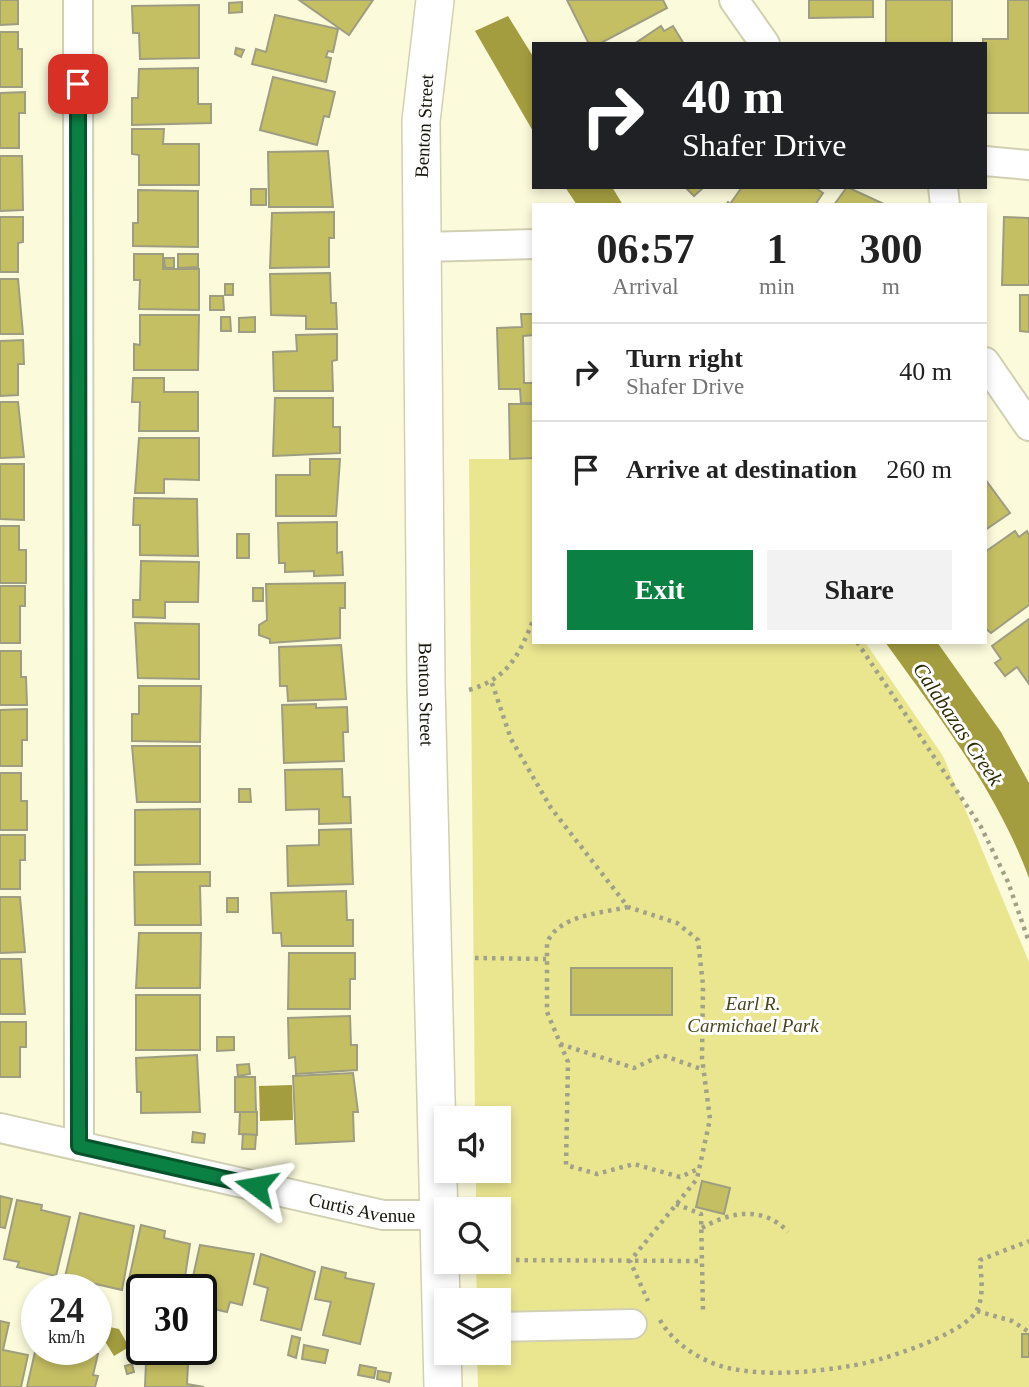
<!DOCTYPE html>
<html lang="en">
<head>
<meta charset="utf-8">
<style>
	:root { --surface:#fff; --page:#f2f2f2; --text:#222; --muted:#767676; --line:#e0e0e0; --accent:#0b8043 }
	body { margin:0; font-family:"Times New Roman",serif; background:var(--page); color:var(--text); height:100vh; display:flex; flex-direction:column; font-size:26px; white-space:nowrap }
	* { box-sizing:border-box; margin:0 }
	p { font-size:23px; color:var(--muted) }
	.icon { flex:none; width:38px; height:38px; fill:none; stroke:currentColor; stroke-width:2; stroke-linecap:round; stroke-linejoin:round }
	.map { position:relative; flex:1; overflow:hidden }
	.panel { position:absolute; left:532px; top:203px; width:455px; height:441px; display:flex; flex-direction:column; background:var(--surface); border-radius:0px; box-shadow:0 4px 10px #0003 }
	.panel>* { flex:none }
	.banner { position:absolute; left:532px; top:42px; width:455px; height:147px; border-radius:0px; box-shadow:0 4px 10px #0003; background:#202124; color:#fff; overflow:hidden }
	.tools { position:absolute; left:434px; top:1106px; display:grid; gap:14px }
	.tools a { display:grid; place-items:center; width:77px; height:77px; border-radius:0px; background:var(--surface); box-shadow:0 4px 10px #0003; font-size:35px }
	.speed { position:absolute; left:21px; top:1274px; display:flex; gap:14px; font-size:35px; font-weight:700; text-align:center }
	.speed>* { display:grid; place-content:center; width:91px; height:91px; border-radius:50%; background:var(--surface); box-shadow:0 4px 10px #0003; line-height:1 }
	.speed small { font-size:18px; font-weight:400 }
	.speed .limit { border:4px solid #111; border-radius:10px; background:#fff; color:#111 }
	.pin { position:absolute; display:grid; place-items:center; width:60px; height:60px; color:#fff; margin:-30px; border-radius:14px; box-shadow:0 4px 10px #0006 }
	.me { position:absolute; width:77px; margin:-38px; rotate:283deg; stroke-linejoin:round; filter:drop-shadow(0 0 5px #0008) }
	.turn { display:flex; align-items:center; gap:24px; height:147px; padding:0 35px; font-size:32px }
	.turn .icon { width:91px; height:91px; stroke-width:2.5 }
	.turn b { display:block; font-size:49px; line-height:60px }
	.eta { display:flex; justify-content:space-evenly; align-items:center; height:119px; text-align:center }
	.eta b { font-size:42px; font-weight:700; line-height:49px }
	.action { display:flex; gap:14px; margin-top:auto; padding:14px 35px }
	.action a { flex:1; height:80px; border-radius:0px; background:var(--accent); color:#fff; font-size:28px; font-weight:700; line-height:80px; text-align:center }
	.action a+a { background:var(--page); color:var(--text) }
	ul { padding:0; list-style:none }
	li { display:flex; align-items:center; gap:21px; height:98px; padding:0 35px; border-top:2px solid var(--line) }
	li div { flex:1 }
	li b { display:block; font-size:26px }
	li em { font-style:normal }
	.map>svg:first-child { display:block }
</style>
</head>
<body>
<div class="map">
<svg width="1029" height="1387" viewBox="0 0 1029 1387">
	<rect width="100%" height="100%" fill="#fbfadb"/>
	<polygon fill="#eae690" points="469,459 534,459 534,642 865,642 943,756 1029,962 1029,1387 478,1387 477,1353 499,1353 499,1300 477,1300 476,1262 499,1262 499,1209 476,1209 476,1171 499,1171 499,1118 475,1118"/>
	<g fill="#a39d40">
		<polygon points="508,16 534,58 534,133 475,31"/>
		<polygon points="565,187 612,187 623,205 577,205"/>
		<path d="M885,642H937L1001,732L1029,783V878C997,791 939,717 885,642Z"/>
		<polygon points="292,1085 293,1120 260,1121 259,1086"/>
		<polygon points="96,1324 119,1329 129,1347 114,1356 106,1343 96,1341"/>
	</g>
	<g fill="#c5bf64" stroke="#9e9d81" stroke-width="2">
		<polygon points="0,0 18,0 18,24 0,25"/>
		<polygon points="299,0 373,0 349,35"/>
		<polygon points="567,0 663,0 667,8 599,44 589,44"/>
		<polygon points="809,0 873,0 873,17 809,18"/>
		<rect x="886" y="0" width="66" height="44"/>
		<polygon points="1008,0 1029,0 1029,113 985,113 983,39 1008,39"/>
		<polygon points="242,2 242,12 229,13 229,3"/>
		<polygon points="199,5 199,58 140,59 139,33 133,33 132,6"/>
		<polygon points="275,15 338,29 333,52 328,51 326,57 331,58 326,82 252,64 256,49 266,52"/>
		<polygon points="661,26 664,31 673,26 684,44 634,44"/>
		<polygon points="0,32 18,32 18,49 22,49 22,87 0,87"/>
		<polygon points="236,48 244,50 241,57 235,54"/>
		<polygon points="198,68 198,104 211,104 211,123 132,125 132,98 138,98 139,69"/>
		<polygon points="273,77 335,92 329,117 324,116 317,145 260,130"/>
		<polygon points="25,92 25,113 19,113 19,148 0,148 0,93"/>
		<polygon points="132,129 164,129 163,144 199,144 199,185 139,185 139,155 132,154"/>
		<polygon points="328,151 333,207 269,207 268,152"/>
		<polygon points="0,156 22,156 23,210 0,211"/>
		<polygon points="685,187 704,187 694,196"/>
		<polygon points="742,187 814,187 823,193 815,205 726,205 728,202 730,204"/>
		<polygon points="847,187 886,205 834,205"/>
		<rect x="251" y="189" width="15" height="16"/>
		<polygon points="138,190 198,191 198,247 133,246 133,223 138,223"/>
		<polygon points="334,212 334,238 329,238 329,267 270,268 272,213"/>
		<polygon points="0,217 23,217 23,242 18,243 18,272 0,272"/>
		<polygon points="1004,217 1029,218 1029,285 1002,285"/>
		<polygon points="134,254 163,254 163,269 199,269 199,310 139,309 140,280 134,280"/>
		<polygon points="178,254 198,254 198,267 178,268"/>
		<polygon points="164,258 174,258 174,268 165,268"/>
		<polygon points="330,273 331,303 336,303 337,329 306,329 306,316 271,315 270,274"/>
		<polygon points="0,279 18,279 23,334 0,334"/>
		<rect x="225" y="284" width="8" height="11"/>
		<polygon points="1020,295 1029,295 1029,332 1020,331"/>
		<polygon points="210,296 223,296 224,310 210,310"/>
		<polygon points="521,314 534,314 534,335 523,336 524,383 534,383 534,403 521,403 520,389 499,389 497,328 522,327"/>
		<polygon points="140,315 199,315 198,370 134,370 134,344 140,345"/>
		<polygon points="221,317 230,317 231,331 221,331"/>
		<polygon points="255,317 255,332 239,332 239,318"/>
		<polygon points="337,334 337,360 332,361 333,391 274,391 273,352 297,351 296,335"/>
		<polygon points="23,340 24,364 18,364 18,395 0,396 0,341"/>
		<polygon points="133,378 164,378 164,392 198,392 198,431 139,431 140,402 132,402"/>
		<polygon points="275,398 333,398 333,427 340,427 340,453 273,456"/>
		<polygon points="0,402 18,402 24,457 0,458"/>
		<polygon points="509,404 534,404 534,458 510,459"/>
		<polygon points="139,438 199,438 199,480 164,479 164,493 135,493"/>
		<polygon points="310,459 340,459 336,516 276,516 276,475 310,475"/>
		<polygon points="0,464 24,464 24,520 0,519"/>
		<polygon points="985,479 1010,513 985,530"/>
		<polygon points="134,498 197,499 198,556 140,555 140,525 133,525"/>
		<polygon points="337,522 337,553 342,552 343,575 314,576 314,571 285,572 285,563 279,563 278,523"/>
		<polygon points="0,526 19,526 19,550 26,550 26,583 0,583"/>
		<polygon points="1015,531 1019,537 1027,531 1029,535 1029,605 991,633 985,628 985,552"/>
		<rect x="237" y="534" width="12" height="24"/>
		<polygon points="141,561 199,562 198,602 165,602 165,618 133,617 133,600 140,600"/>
		<polygon points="345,583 345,608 340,608 340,638 270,643 270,639 259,635 259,625 267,620 266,584"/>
		<polygon points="0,586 25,586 25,606 20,606 20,643 0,643"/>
		<rect x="253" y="588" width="10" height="13"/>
		<polygon points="1029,619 1029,684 1017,667 1005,676 995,663 1001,659 992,646"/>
		<polygon points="135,623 199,624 199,679 138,678"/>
		<polygon points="341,645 346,699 288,701 287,686 280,686 279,647"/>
		<polygon points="0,651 21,651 21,677 26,677 27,705 0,705"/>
		<polygon points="139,686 201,686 200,742 132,741 132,714 139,714"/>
		<polygon points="316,704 316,708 347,707 348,732 343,732 344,761 284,763 282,705"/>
		<polygon points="27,709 27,740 22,740 22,766 0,766 0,710"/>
		<polygon points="132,746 200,746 200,802 137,802"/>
		<polygon points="342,769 343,797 350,797 351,823 319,824 319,809 286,810 285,770"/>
		<polygon points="0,773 21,773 21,801 27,801 27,830 0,830"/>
		<polygon points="239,789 250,789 251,802 239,802"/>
		<polygon points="200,809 200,864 135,865 135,810"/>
		<polygon points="351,829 353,884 288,886 287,846 319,845 319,830"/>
		<polygon points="0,835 25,835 25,860 20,860 20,889 0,889"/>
		<polygon points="134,872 210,872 210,886 200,886 201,925 135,925"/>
		<polygon points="346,891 347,920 353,920 353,946 282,946 281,933 273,933 271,893"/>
		<polygon points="0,897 20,897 25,952 0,953"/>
		<rect x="227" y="898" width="11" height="14"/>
		<polygon points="139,933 201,933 200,988 136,988"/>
		<polygon points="289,953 355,953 355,979 350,979 350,1009 288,1009"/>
		<polygon points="0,959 21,959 25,1014 0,1014"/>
		<rect x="571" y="968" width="101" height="47"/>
		<rect x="136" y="995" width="64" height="55"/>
		<polygon points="350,1016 351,1045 357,1045 357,1070 296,1074 295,1057 289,1058 288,1018"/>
		<polygon points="0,1022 26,1022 26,1047 20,1047 20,1077 0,1077"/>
		<polygon points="217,1037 234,1037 234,1050 217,1051"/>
		<polygon points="197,1055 200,1112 141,1113 141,1092 137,1092 136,1058"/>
		<polygon points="249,1064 250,1074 238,1076 237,1065"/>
		<polygon points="353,1073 358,1112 353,1112 354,1141 296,1144 293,1076"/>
		<polygon points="235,1077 255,1077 256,1112 235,1112"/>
		<polygon points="240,1112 257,1112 257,1135 239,1134"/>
		<polygon points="193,1132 205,1134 204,1143 192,1142"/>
		<polygon points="243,1134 256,1135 255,1149 242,1149"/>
		<polygon points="702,1181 730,1188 724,1214 696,1207"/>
		<polygon points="0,1196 12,1199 5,1228 0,1227"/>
		<polygon points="17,1200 42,1205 41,1210 70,1217 56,1276 17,1267 19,1262 4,1259"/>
		<polygon points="80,1213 134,1226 122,1290 65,1277"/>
		<polygon points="141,1225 165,1231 164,1238 190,1244 183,1290 142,1291 127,1288"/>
		<polygon points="200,1245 254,1254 242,1305 230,1302 227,1312 201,1306 201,1290 190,1290"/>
		<polygon points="261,1254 315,1272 301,1330 261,1320 268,1288 254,1284"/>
		<polygon points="322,1267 346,1273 345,1278 374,1284 360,1344 323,1335 331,1302 315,1299"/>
		<polygon points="0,1321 9,1323 3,1350 28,1355 21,1387 0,1387"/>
		<rect x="1022" y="1334" width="7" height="23"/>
		<polygon points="292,1336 300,1338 296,1358 288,1355"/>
		<polygon points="37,1343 37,1349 79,1349 98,1354 93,1375 98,1376 95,1387 27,1387"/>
		<polygon points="304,1345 328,1350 325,1363 302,1359"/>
		<polygon points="146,1362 188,1364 187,1384 204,1387 145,1387"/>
		<polygon points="132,1364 134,1372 127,1374 125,1366"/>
		<polygon points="360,1365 376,1368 374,1378 358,1375"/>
		<polygon points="378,1371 391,1373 389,1382 377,1379"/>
	</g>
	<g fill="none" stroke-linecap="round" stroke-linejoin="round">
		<g stroke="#d1d0b2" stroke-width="32">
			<g id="minor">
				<polyline points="78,0 79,1146"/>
				<polyline points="734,0 765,44"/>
				<polyline points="985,161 1029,165"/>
				<polyline points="943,187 945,205"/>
				<polyline points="422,247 534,244"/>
				<polyline points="985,362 1029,426"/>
				<path id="s1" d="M0,1128L383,1215H438"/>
				<polyline points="499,1327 632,1324"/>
			</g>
		</g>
		<g stroke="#d1d0b2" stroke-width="40">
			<g id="major">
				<path id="s2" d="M435,0L421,121L426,683L443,1387"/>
			</g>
		</g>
		<g stroke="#a1a089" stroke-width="4.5" stroke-dasharray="3.5 5" stroke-linecap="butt">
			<polyline points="857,642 981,827 1008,882 1029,942"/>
			<polyline points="492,683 511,739 551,808 628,907 677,923 698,940 703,985 702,1058 710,1119 697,1179 630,1261 648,1301"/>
			<path d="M469,690C509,678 519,655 534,618"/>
			<path d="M628,907C602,913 558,915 547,943V1012L568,1062L566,1165L597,1174L634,1164L680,1177L698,1169"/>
			<polyline points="475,958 546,959"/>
			<polyline points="560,1044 634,1068 662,1055 704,1070"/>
			<polyline points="676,1204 701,1214 703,1312"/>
			<path d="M702,1228C731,1211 764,1206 788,1232"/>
			<polyline points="499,1260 702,1261"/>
			<polyline points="977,1311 1012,1321 1029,1332"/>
			<path d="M660,1320C674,1345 705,1364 733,1369C769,1376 814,1372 850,1366C879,1362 959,1336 975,1313C985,1299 981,1276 980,1260L1029,1241"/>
		</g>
		<use href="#minor" stroke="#fff" stroke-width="28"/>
		<use href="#major" stroke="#fff" stroke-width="37"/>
	</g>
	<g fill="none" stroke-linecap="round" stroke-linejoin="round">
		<g stroke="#07532c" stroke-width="18">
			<polyline id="route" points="78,84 79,1146 256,1186"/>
		</g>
		<use href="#route" stroke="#0b8043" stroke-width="12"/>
	</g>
	<g text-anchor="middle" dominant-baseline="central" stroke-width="6" stroke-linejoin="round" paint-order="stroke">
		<g font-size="19" fill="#17160b" stroke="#fff">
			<text transform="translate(424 126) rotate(-87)">Benton Street</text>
			<text stroke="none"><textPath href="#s2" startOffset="695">Benton Street</textPath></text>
			<text stroke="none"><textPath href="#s1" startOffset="371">Curtis Avenue</textPath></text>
		</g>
		<g font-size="19" font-style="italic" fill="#49461f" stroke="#fff">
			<text x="753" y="1003">Earl R.<tspan x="753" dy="22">Carmichael Park</tspan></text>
		</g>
		<g font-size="21" font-style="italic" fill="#2e2b03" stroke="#fff">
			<text transform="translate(958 724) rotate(56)">Calabazas Creek</text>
		</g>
	</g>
</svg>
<div class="tools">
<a><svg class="icon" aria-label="sound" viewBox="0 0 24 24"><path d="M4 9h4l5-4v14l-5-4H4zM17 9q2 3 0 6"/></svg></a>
<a><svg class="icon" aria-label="search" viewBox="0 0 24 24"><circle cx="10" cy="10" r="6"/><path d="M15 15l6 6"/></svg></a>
<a><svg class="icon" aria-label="layers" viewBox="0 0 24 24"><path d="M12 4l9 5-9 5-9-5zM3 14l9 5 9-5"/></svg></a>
</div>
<div class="speed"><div>24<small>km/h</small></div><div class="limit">30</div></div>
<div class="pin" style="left:78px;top:84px;background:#d93025"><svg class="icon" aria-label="arrive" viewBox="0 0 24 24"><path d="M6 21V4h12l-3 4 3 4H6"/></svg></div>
<svg class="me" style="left:256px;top:1186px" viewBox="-20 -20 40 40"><path d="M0-17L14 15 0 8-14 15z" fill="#0b8043" stroke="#fff" stroke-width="4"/></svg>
<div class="banner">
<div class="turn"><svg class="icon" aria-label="right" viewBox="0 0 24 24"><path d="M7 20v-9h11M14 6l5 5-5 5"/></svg><div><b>40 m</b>Shafer Drive</div></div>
</div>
<section class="panel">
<div class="eta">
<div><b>06:57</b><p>Arrival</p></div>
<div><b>1</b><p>min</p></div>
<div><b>300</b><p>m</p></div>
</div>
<ul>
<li><svg class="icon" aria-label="right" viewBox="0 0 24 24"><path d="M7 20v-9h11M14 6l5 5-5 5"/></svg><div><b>Turn right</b><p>Shafer Drive</p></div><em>40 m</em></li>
<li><svg class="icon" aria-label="arrive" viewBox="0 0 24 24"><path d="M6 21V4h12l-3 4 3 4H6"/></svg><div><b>Arrive at destination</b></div><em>260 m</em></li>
</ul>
<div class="action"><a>Exit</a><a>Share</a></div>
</section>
</div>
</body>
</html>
